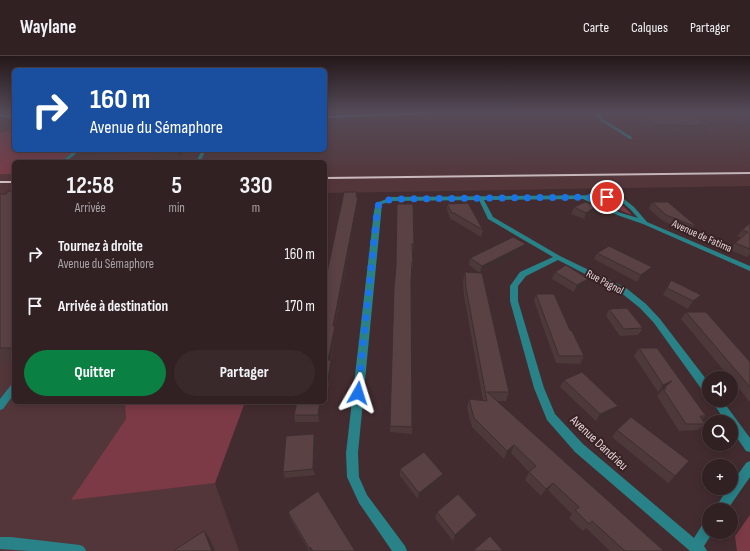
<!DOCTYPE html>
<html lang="fr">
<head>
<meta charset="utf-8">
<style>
	:root { --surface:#322123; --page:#3a292b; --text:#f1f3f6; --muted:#a8a3a6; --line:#4d3e41; --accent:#0b8043 }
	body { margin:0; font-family:"Sofia Sans Condensed",sans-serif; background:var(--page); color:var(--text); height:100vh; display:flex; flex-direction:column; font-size:15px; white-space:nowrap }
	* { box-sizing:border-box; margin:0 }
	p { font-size:13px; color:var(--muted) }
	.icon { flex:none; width:22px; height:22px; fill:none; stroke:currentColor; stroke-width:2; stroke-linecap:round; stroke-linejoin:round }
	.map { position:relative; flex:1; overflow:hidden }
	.drawer { position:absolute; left:12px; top:104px; width:315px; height:244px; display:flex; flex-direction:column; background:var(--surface); border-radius:6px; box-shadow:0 2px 10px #0003,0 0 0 1px var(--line) }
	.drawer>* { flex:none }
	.guide { position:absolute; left:12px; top:12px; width:315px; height:84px; border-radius:6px; box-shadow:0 2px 10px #0003,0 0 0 1px var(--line); background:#1a4fa0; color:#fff; overflow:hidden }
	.controls { position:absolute; left:702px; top:315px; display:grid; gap:8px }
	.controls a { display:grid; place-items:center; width:36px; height:36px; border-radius:50%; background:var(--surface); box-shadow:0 2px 10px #0003,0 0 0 1px var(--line); font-size:20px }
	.pin { position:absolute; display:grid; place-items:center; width:34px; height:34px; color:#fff; margin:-17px; border:2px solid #fff; border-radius:50%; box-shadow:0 1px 4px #0007 }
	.me { position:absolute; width:44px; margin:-22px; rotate:6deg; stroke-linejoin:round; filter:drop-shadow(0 0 3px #0008) }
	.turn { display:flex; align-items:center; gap:14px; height:84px; padding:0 12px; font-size:18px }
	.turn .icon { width:52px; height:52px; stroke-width:2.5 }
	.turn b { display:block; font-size:28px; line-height:34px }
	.eta { display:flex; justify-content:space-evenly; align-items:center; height:68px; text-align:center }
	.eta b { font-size:24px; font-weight:700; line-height:28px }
	.button { display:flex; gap:8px; margin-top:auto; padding:8px 12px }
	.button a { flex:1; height:46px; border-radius:24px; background:var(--accent); color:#fff; font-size:16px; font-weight:700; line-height:46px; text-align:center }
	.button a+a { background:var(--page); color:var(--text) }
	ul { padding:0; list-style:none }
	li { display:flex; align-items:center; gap:12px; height:52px; padding:0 12px }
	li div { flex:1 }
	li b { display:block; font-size:15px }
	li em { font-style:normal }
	header { display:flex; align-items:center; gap:24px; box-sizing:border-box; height:56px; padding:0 20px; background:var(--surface); border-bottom:1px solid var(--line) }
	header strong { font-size:19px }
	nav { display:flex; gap:22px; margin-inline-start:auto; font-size:14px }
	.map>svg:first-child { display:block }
</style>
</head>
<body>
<header>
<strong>Waylane</strong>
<nav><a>Carte</a><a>Calques</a><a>Partager</a></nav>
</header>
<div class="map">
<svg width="750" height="495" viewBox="0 0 750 495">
	<rect width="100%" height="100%" fill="#432c2f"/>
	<polygon fill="#53363a" points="0,56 14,56 14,94 325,94 325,56 750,56 750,130 325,137 325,106 14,106 14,346 245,346 215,427 239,495 0,495"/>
	<g fill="#7b3a46">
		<polygon points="14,74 14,94 75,94 61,106 14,106 14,118 0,118 0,77"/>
		<polygon points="598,145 618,145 632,159 599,146"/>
		<polygon points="125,346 245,346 215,427 71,444 126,363"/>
		<polygon points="750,459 750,495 737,495 735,480"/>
	</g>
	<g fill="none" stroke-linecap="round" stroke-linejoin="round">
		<g fill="#288288" fill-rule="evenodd">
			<polygon points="594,56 598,56 603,63 633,82 630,83 601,65"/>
			<polygon points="75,94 80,94 66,106 61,106"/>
			<polygon points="202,94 206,94 200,106 196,106"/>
			<polygon points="149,103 151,103 151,105 76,106 78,105"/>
			<polygon points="14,328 14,338 3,353 0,354 0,343 11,329"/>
			<polygon points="0,481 11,481 80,489 84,491 86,495 30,495 0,493"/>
		</g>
		<g fill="#288288" fill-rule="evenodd">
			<path d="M619,139L634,151L647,166L750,210V215L643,168L617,159L583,143L484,144L493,161L560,200L626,232L646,248L660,263L709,327V339L705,338L654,267L640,252L620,236L558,204L526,220L518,230V245L544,332L555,358L583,388L694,482L704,466L709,465V476H713L704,490L707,495H690L575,396L547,364L534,332L510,245V230L520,216L553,201L488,163L479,144L392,145L382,148L358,397L359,421L367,439L405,490L407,495H392L359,447L347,421L346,397L374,155L376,147L392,141ZM592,143H618L630,153L638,162L621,157Z"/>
			<polygon points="711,344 722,344 750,382 750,396 746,395 731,373 731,366 726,366"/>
			<polygon points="750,405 750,421 727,454 714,454 728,432 731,432 731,428 746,407"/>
		</g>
		<g fill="#38aab2" fill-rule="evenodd">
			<polygon points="429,56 460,56 458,57 325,62 325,60"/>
			<polygon points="0,58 14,60 14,62 0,60"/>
		</g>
		<g stroke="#d0c0c2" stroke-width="2">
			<polyline points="325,122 750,117"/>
			<polyline points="0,126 14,126"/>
		</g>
	</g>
	<g fill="#4d383a">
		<polygon points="631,56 685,56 712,69 707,79 674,80 671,78 654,79 628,64"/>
		<polygon points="716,56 750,56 750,71"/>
		<polygon points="75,94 184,94 180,101 154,102 152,96 77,99"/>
		<polygon points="14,135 14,306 0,306 0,138 6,138"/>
		<polygon points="357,136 358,148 335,270 335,277 331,304 332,311 329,330 325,330 325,226"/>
		<polygon points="652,146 695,169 690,177 663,165 649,153"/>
		<polygon points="397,148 414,188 413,194 413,212 411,212 411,226 412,371 412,378 390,376 394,239 396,213"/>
		<polygon points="447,148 483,174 481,181 453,164 451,164 447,154"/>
		<polygon points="597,150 594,157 584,163 571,158 574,151"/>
		<polygon points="750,167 750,198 747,201 730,194 735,187 741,182 737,180 742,174"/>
		<polygon points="524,195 480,217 469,209 470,202"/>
		<polygon points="597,197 648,218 637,226 594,203"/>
		<polygon points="465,216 509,336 506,345 497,345 664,495 610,495 586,472 583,475 569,462 572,458 548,434 541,440 525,424 529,416 511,397 504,403 472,371 467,352 469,343 483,344 464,240 463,225"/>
		<polygon points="555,216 588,223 584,230 574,236 552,223"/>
		<polygon points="671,224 696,246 688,253 663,239"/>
		<polygon points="536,238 570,274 584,300 580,308 556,307 534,245"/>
		<polygon points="609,253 643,272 638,279 620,280 606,260"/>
		<polygon points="686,256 750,306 750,346 731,323 731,322 730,322 681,263"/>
		<polygon points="639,292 706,360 702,363 705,368 698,374 679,375 657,340 662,334 658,336 634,300"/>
		<polygon points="564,324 613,357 596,365 560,331"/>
		<polygon points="322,346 319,366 295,366 294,359"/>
		<polygon points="617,374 675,420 668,427 612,381"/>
		<polygon points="314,378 316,385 315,419 285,422 283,416"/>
		<polygon points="400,413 443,418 441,424 418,443 400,420"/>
		<polygon points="288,456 355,495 309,495 290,462"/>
		<polygon points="437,456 477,459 475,465 453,485 435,462"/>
	</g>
	<g fill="#3e2e30">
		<polygon points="178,94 184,94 180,101"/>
		<polygon points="358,141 358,148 333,277 333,270"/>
		<polygon points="597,150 594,157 584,163 586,157"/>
		<polygon points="526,188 524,195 480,217 482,210"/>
		<polygon points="652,211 648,218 637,226 641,219"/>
		<polygon points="588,223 584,230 574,236 577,229"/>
		<polygon points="701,239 696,246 688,253 693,245"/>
		<polygon points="335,270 335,277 329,311 328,304"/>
		<polygon points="331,304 332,311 329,330 328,323"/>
		<polygon points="672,325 663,333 662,334 658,336 663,329"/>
		<polygon points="320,346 322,346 319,366 318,359"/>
		<polygon points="618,350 613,357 596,365 600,358"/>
		<polygon points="314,378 316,385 315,419 313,413"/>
		<polygon points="514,389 511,397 504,403 507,395"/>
		<polygon points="443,418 441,424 418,443 419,437"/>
		<polygon points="553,427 548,434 541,440 546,433"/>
		<polygon points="477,459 475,465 453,485 455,479"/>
		<polygon points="204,475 210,483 215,495 212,495"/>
		<polygon points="310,491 312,495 310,495 309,492"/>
	</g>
	<g fill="#594144" stroke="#3e2e30">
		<polygon points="635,56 685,56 712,69 679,70 675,68 658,69"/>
		<polygon points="730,56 750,56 750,64"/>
		<polygon points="8,135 14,135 14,292 0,292 0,138 6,138"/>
		<polygon points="344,136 357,136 356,141 358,141 333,270 335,270 328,304 331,304 328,323 325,323 325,226"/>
		<polygon points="585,146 597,150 586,157 574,151"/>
		<polygon points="652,146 668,146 695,169 694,170 666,159"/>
		<polygon points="468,147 483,174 454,157 452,157 447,148"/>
		<polygon points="397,148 413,148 414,188 412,188 413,206 412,206 411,226 412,371 390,370 394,232 396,210"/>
		<polygon points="750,167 750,193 735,187 748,176 742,174"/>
		<polygon points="513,181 526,188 482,210 470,202"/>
		<polygon points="609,190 652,211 641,219 597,197"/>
		<polygon points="566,209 588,223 577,229 555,216"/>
		<polygon points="465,216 482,217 509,336 487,336 664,495 625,495 592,465 589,468 575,454 579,451 553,427 546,433 529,416 536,410 514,389 507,395 474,362 469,343 487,345 466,232"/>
		<polygon points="671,224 701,239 693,245 667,232"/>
		<polygon points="536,238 554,238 570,274 572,275 584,300 559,300"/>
		<polygon points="627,252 643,272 624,273 609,253"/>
		<polygon points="686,256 706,256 750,306 750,331"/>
		<polygon points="639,292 657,292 706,360 700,360 705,368 686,368 663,333 666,333 665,331 672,325 663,329"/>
		<polygon points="582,316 618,350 600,358 564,324"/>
		<polygon points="297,346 320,346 318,359 294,359"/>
		<polygon points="631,361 689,405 675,420 617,374"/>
		<polygon points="314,378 313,413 283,416 286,380"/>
		<polygon points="424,396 443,418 419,437 400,413"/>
		<polygon points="318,435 355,495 313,495 310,491 309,492 288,456"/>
		<polygon points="458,438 477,459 455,479 437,456"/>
		<polygon points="204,475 212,495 173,495"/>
		<polygon points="490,480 503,495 473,495"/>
	</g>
	<linearGradient id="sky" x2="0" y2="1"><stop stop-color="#25181a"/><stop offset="0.45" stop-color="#554b58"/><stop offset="1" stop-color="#554b58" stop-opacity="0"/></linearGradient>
	<rect width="750" height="125" fill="url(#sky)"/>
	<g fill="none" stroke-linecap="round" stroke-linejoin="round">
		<polyline stroke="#1a73e8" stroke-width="7" stroke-dasharray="0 12.6" points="358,337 377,155 379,147 392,143 607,141"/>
	</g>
	<g text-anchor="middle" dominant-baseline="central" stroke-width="4" stroke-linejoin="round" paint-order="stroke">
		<g font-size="11" fill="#e2d2d4" stroke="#382225">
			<text transform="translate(702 180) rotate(24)">Avenue de Fatima</text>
			<text transform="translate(605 226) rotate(28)">Rue Pagnol</text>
		</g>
		<g font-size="13" fill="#e2d2d4" stroke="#382225">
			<text transform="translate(599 387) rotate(43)">Avenue Dandrieu</text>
		</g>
	</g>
</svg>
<div class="controls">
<a><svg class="icon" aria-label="sound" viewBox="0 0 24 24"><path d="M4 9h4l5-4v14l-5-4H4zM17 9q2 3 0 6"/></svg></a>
<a><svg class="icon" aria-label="search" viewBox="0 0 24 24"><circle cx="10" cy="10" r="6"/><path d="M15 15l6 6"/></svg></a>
<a>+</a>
<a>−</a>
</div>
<div class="pin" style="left:607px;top:141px;background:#d93025"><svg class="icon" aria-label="arrive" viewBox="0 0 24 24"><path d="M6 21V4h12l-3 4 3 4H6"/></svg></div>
<svg class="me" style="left:358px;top:337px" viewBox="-20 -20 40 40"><path d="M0-17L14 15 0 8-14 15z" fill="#1a73e8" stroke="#fff" stroke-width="4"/></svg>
<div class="guide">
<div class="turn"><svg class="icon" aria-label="right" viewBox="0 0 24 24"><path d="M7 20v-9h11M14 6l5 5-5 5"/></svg><div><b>160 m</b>Avenue du Sémaphore</div></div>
</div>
<section class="drawer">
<div class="eta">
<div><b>12:58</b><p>Arrivée</p></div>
<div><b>5</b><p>min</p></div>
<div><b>330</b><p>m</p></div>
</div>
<ul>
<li><svg class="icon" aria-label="right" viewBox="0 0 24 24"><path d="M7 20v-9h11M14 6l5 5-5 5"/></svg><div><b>Tournez à droite</b><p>Avenue du Sémaphore</p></div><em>160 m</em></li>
<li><svg class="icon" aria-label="arrive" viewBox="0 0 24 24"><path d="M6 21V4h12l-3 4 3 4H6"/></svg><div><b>Arrivée à destination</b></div><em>170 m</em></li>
</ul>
<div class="button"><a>Quitter</a><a>Partager</a></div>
</section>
</div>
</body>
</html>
